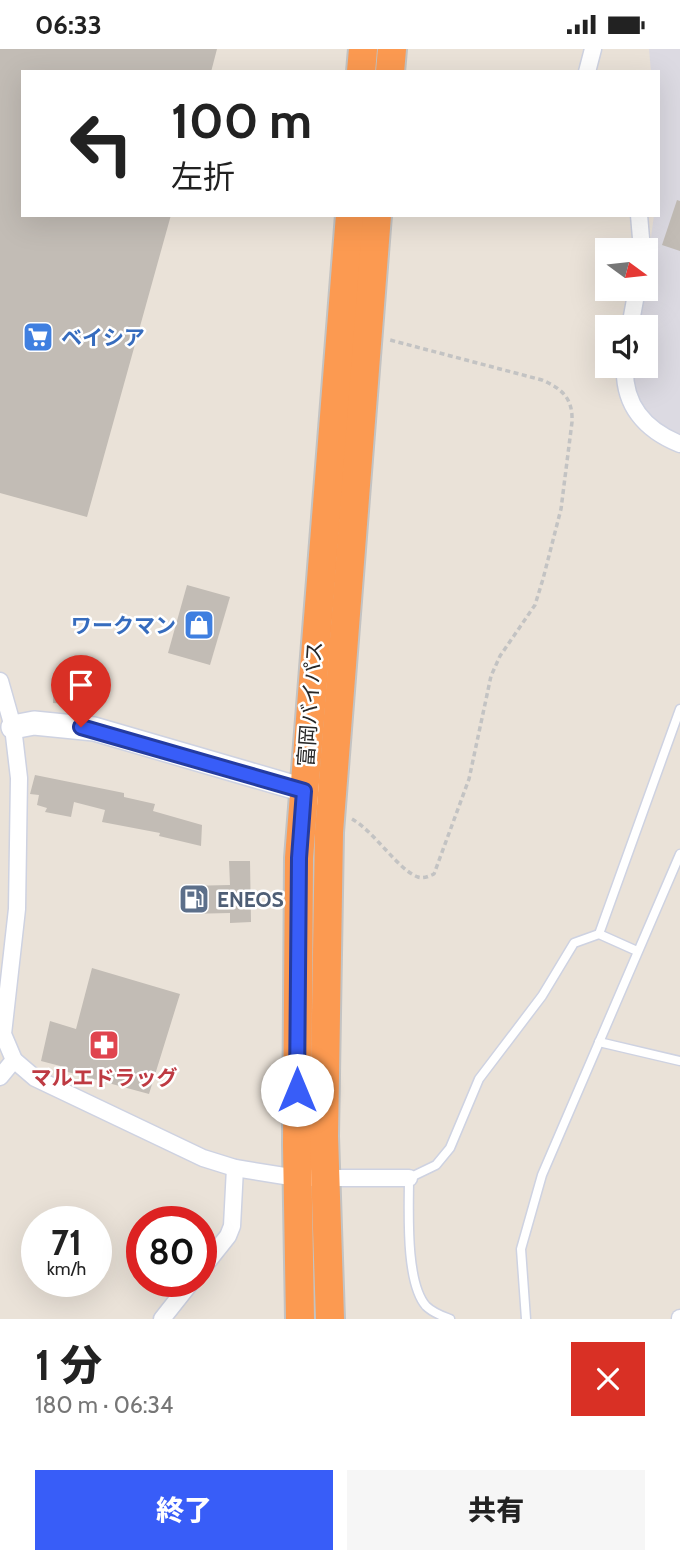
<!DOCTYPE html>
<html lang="ja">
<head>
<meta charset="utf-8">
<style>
	:root { --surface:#fff; --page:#f6f6f6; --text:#222; --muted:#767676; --accent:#385df8 }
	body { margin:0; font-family:Cabin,"Noto Sans JP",sans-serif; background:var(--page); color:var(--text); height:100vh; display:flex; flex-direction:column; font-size:26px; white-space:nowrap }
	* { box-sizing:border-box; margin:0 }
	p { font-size:23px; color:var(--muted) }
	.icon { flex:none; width:38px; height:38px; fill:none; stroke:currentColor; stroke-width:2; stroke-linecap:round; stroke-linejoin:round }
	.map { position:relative; height:1270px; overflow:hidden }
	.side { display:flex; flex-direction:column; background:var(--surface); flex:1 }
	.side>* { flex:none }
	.guide { position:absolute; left:21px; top:21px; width:639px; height:147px; border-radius:0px; box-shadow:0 7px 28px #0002; background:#fff; color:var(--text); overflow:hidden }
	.needle { width:46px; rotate:105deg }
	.buttons { position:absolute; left:595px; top:189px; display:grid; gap:14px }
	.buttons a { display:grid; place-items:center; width:63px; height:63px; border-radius:0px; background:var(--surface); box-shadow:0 7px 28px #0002; font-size:35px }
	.speed { position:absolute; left:21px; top:1157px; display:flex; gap:14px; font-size:35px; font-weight:700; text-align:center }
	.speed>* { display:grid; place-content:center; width:91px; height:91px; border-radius:50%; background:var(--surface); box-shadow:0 7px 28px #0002; line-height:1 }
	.speed small { font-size:18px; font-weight:400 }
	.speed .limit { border:10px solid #d22; background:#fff; color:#111 }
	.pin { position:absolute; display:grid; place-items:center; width:60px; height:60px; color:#fff; margin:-72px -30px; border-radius:50% 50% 50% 0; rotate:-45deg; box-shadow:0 0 7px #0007 }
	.pin .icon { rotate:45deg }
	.me { position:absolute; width:77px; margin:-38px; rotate:0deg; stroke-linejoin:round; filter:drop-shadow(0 0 5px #0008) }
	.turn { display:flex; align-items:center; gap:24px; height:147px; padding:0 35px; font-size:32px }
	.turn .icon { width:91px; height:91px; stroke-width:2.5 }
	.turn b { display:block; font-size:49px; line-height:60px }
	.round { display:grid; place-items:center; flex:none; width:74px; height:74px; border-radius:0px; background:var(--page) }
	.headline { display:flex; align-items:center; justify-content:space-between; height:119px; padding:0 35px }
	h1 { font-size:42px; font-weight:800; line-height:52px }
	.cta { display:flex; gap:14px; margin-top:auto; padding:14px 35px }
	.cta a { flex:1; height:80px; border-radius:0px; background:var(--accent); color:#fff; font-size:28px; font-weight:800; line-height:80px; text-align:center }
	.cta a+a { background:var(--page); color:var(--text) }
	.status { display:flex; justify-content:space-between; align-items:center; height:49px; padding:0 35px; background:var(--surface); direction:ltr }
	.status svg { height:19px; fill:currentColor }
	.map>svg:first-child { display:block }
</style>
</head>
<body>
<div class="status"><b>06:33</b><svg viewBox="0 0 49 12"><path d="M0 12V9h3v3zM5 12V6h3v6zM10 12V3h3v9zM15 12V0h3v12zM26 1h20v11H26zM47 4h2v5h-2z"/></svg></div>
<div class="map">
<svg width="680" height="1270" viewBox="0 0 680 1270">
	<rect width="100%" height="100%" fill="#eae2d8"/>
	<polygon fill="#dcdae2" points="649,0 680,0 680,386 665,380 640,356 633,327 634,317 646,317 646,278 639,278 654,166 658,166 658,23 651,23"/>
	<g fill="#c2bcb5">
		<polygon points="0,0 217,0 211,23 23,23 23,166 171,166 87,468 0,444"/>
		<polygon points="677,151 680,152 680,202 662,196"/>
		<polygon points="187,536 230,548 210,616 168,604"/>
		<polygon points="54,635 84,637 80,656 53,654"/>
		<polygon points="35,726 124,744 124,748 155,755 153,762 202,776 201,797 159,787 160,784 102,773 105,761 74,753 71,768 45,763 47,759 37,756 39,746 30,745"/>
		<polygon points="229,812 250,812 251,873 230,874 230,864 186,865 186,837 230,836"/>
		<polygon points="92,919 180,945 149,1045 64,1022 64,1018 41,1012 50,972 76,980"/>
	</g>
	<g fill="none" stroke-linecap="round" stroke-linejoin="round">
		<g stroke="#ced2e1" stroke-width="11">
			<g id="lane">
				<polyline points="599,885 680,660"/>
				<polyline points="599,993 680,1012"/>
				<path d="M450,1270C442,1267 433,1264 426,1257C405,1233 409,1160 409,1129L436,1116L450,1099L479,1030L542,947L574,894L599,885L637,902"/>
				<polyline points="526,1270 521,1200 542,1126 680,805"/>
			</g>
		</g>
		<g stroke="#ced2e1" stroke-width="19">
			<g id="street">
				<polyline points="587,23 593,0"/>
				<polyline points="639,166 642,201"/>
				<polyline points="630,278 637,240"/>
				<path d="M625,317C623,356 645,381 680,395"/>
				<polyline points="0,632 13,678 19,729 17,860 3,985 14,1011 35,1029 203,1109 235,1119 297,1129 409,1129"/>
				<polyline points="0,1028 14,1011"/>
				<polyline points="201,1221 228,1187 232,1177 235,1119"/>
				<polyline points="162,1270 192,1232"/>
				<polyline points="680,1270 680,1269"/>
			</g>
		</g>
		<g stroke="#ced2e1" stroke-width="26">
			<polyline id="secondary" points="13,678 34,674 94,680 321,746"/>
		</g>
		<g stroke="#c3c3c3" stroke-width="32">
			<g id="highway">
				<polyline points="361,23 363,0"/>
				<polyline points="390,23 392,0"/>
				<polyline points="300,1270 297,1096 299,809 350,166"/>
				<polyline points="330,1270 324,1087 329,783 377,166"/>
			</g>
		</g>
		<path stroke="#c3c3c3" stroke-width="3.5" stroke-dasharray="5 3.5" stroke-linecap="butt" d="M352,770C375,783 398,821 418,828C424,830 429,827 434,825L469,730L491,627L500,607L535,556L543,530L561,460L572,373C573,350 563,340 542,331L390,291"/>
		<use href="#lane" stroke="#fff" stroke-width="8"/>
		<use href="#street" stroke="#fff" stroke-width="16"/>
		<use href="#secondary" stroke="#fff" stroke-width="23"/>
		<use href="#highway" stroke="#fc9a51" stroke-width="28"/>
	</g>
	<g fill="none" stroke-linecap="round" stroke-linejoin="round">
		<g stroke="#243ca1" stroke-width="18">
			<polyline id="route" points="81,678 304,742 299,809 297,1041"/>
		</g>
		<use href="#route" stroke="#385df8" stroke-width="12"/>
	</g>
	<defs>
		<g id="supermarket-square" transform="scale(1.575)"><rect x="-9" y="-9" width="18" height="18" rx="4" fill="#3f7fe0" stroke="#fff"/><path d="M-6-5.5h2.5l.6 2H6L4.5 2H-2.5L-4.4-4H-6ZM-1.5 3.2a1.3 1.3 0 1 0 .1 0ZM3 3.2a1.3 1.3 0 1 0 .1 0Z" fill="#fff"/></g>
		<g id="shop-square" transform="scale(1.575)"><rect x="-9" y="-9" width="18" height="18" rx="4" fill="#3f7fe0" stroke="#fff"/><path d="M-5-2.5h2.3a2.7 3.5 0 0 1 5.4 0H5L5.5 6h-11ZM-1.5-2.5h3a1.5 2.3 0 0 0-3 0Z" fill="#fff"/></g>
		<g id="fuel-square" transform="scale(1.575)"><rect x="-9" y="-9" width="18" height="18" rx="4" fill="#5c6f8a" stroke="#fff"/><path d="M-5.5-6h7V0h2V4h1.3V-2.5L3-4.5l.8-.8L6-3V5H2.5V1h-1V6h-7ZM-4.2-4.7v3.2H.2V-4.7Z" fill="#fff"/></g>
		<g id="pharmacy-square" transform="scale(1.575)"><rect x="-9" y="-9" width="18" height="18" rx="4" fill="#e0444e" stroke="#fff"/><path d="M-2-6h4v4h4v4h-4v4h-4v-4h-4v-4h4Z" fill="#fff"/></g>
	</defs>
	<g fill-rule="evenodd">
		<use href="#supermarket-square" x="38" y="288"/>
		<use href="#shop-square" x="199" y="576"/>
		<use href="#fuel-square" x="194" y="850"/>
		<use href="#pharmacy-square" x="104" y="996"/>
	</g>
	<g text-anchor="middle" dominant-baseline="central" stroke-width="5" stroke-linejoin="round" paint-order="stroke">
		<g font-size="21" font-weight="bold" fill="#366cbe" stroke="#fff" text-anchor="start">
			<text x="61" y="288">ベイシア</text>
			<text x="176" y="576" text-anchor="end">ワークマン</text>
		</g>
		<g font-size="21" fill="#272727" stroke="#fff">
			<text transform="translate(310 655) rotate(-86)">富岡バイパス</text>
		</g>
		<g font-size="21" font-weight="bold" fill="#4e5e75" stroke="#fff" text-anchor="start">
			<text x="217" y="850">ENEOS</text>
		</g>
		<g font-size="21" font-weight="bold" fill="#be3a42" stroke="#fff">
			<text x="104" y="1028">マルエドラッグ</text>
		</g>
	</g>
</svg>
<div class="buttons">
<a><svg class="needle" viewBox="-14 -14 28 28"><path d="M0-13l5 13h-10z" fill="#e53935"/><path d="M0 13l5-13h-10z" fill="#767676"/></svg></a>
<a><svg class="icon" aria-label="sound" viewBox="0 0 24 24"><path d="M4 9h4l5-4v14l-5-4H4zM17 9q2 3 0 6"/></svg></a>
</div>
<div class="speed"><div>71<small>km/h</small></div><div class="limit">80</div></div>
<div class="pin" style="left:81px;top:678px;background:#d93025"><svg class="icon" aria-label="arrive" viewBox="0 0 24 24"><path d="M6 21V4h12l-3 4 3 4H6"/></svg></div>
<svg class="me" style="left:297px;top:1041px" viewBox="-20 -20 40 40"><circle r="19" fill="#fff"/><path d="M0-13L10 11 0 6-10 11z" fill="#385df8"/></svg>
<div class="guide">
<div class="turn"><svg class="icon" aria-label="left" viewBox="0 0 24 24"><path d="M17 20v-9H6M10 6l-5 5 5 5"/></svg><div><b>100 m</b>左折</div></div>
</div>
</div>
<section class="side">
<div class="headline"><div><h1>1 分</h1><p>180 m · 06:34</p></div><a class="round" style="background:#d93025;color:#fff"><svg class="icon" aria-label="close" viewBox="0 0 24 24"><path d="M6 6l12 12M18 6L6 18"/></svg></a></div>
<div class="cta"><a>終了</a><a>共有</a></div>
</section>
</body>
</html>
